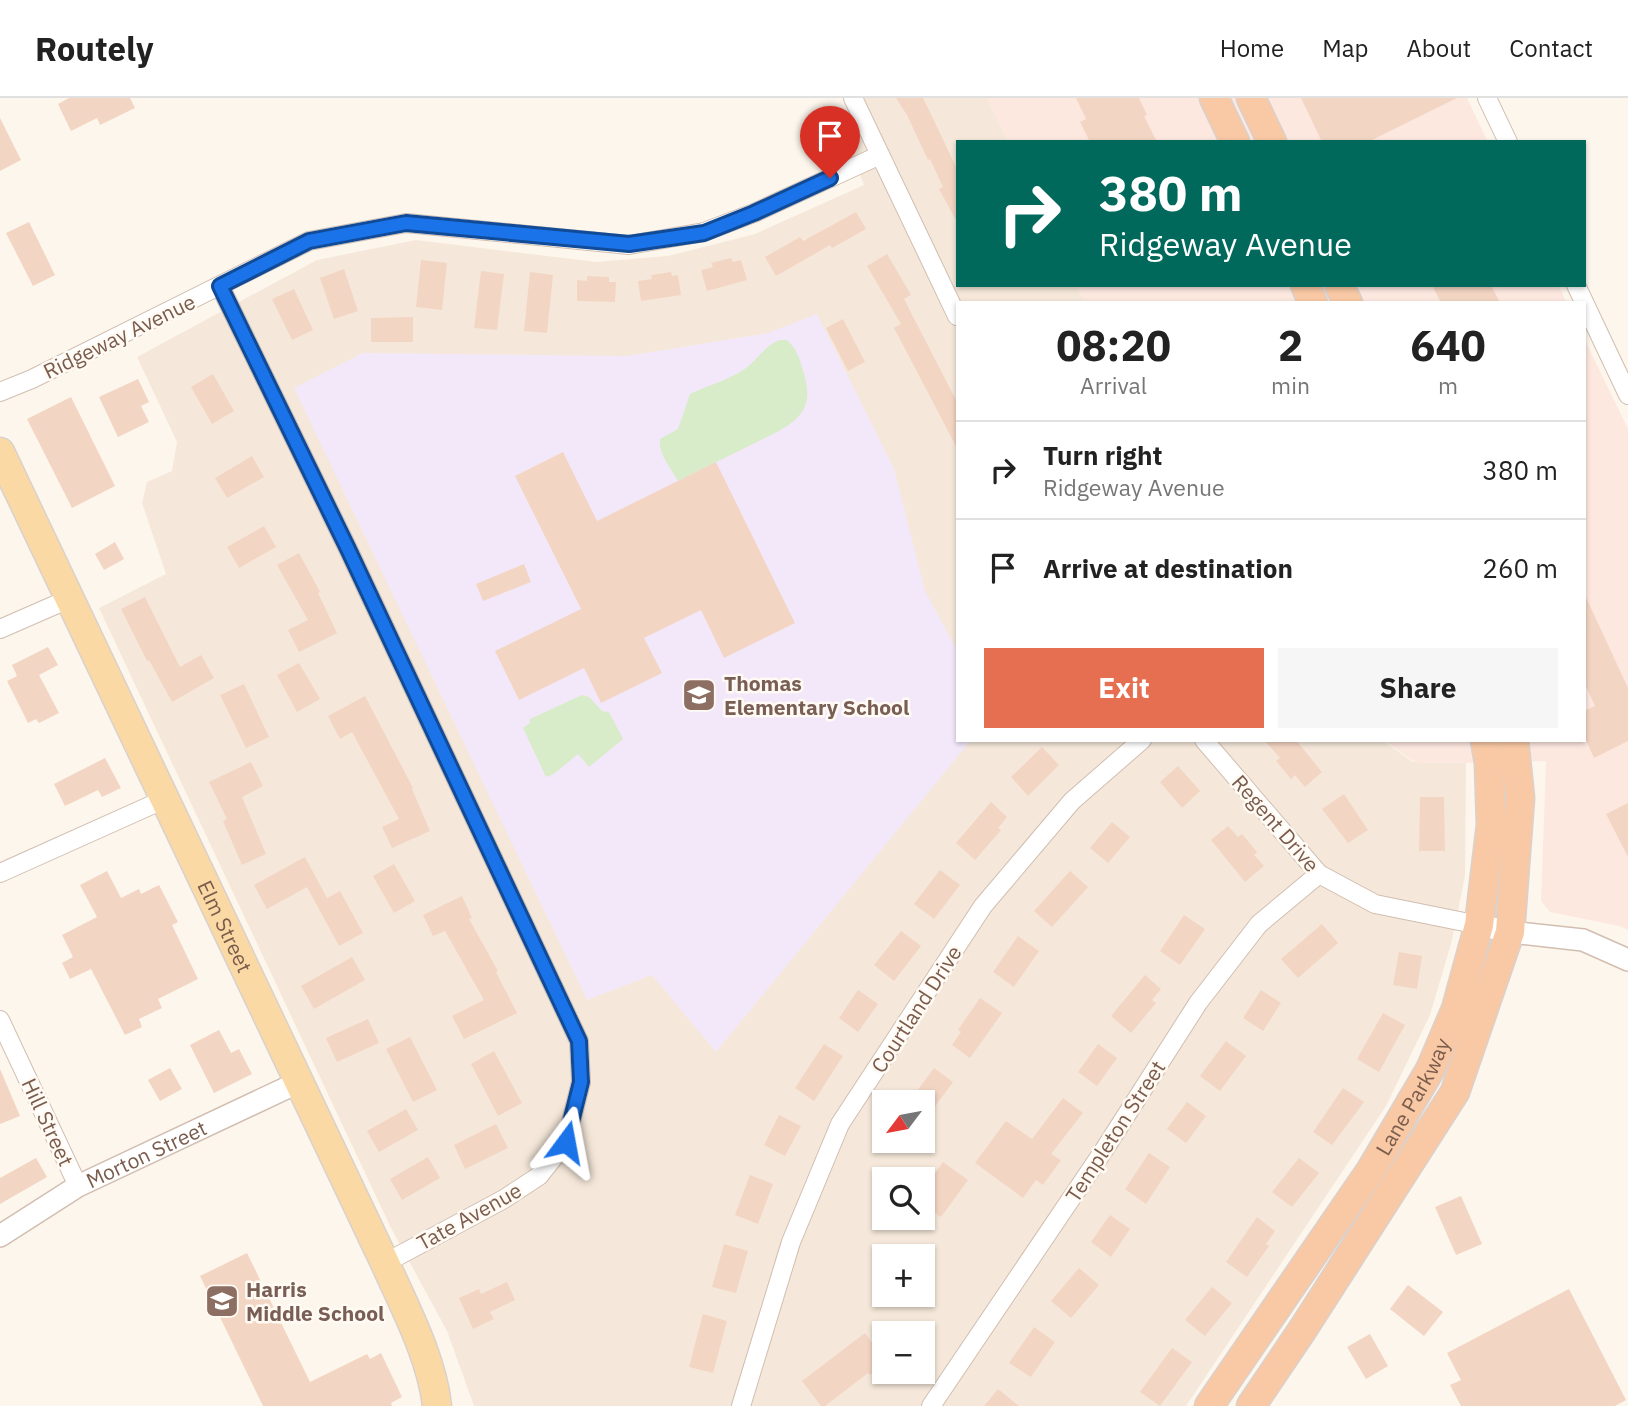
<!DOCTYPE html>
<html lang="en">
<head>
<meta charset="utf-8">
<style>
	:root { --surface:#fff; --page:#f6f6f6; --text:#222; --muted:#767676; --line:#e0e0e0; --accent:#e76f51 }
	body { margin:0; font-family:"IBM Plex Sans",sans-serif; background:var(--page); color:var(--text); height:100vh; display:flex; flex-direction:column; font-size:26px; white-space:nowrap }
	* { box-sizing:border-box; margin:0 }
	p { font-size:23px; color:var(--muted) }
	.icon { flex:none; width:38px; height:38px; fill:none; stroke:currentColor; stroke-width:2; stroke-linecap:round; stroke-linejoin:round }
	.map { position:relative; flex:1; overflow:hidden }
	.sheet { position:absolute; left:956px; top:203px; width:630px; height:441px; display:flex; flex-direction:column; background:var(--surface); border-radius:0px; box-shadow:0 2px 5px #0004 }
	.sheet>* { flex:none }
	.banner { position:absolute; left:956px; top:42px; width:630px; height:147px; border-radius:0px; box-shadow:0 2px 5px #0004; background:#00695c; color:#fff; overflow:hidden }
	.needle { width:46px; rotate:238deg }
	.buttons { position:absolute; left:872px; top:992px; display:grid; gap:14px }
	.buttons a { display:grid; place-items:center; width:63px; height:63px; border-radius:0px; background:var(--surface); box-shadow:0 2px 5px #0004; font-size:35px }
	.pin { position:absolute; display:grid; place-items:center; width:60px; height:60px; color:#fff; margin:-72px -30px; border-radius:50% 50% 50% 0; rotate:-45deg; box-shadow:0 0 7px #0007 }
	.pin .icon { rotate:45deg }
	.me { position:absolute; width:77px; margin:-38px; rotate:13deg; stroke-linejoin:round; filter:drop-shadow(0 0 5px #0008) }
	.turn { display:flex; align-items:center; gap:24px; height:147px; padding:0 28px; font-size:32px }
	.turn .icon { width:91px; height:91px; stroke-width:2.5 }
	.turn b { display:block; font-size:49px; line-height:60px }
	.eta { display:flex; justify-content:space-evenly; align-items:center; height:119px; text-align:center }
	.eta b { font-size:42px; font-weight:700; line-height:49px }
	.cta { display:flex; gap:14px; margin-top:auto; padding:14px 28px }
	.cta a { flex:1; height:80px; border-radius:0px; background:var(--accent); color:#fff; font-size:28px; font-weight:700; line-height:80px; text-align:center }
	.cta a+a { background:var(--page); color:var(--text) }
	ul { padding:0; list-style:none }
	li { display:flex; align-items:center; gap:21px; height:98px; padding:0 28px; border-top:2px solid var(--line) }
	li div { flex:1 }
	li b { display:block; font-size:26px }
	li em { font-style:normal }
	header { display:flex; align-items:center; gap:42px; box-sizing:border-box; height:98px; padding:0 35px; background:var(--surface); border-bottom:2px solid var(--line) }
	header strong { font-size:33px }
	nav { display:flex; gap:38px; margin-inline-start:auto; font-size:24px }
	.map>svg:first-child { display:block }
</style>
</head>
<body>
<header>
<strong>Routely</strong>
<nav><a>Home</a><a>Map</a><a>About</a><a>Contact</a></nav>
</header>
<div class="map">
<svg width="1628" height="1308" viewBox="0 0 1628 1308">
	<rect width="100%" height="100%" fill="#fdf6ec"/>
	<path fill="#f5e8da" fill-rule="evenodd" d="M852,0H988L1009,44H957V187H1078L1086,205H957V642H1382L1413,664L1466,665L1465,778L1451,846L1430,917L1386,1008L1186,1308H474L447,1233L391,1130L99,510L166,476L142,405L147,384L172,373L177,344L137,259L317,162L416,142L596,164L668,158L755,136L864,87L848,47ZM884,1004H922V1043H884ZM884,1082H922V1120H884ZM884,1158H922V1197H884ZM884,1236H922V1274H884Z"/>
	<g fill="#fde8e0">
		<polygon points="987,0 1467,0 1488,44 1008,44"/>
		<polygon points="1076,187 1558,187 1567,205 1085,205"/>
		<polygon points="1584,240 1628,331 1628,832 1619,828 1550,814 1541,803 1546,663 1466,665 1415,664 1383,642 1584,642"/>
	</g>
	<polygon fill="#f3e8fa" points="817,216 894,371 925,493 957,552 957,642 971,642 716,954 652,877 587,902 294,290 363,255 627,258 768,235"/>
	<g fill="#d8ecc9">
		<path d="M780,242H787C797,251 799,260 803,272C812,302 808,317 779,333L678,383C671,370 658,356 660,341L678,331L690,296C709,287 729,282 746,270C758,261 765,247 780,242Z"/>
		<polygon points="582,597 589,599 602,613 609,614 623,641 589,669 578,656 554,676 546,679 523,630 530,625 530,621"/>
	</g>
	<g fill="#f3d5c3">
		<polygon points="69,0 130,0 135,10 100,27 97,20 71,33 58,6"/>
		<polygon points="896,0 923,0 927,8 957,71 957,124 939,91 943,89 930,61 928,62 907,17"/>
		<polygon points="1076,0 1139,0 1147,17 1144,18 1157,44 1090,44 1080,24 1086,21"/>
		<polygon points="1301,0 1457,0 1368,44 1322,44"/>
		<polygon points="0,20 21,62 0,73"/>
		<polygon points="856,114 866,131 832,150 830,147 776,178 765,159 800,139 803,143"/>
		<polygon points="29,124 55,177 33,188 6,135"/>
		<polygon points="887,156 911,197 904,201 957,304 957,350 894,230 901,226 867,168"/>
		<polygon points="731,160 733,164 741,162 747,182 707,193 701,172 713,169 711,165"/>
		<polygon points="421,162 447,165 442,212 416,209"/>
		<polygon points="344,171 358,213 334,221 320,180"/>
		<polygon points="481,173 504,176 497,232 474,230"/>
		<polygon points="530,174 553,177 547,235 524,233"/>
		<polygon points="671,174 672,178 678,177 681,197 641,203 638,183 652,181 651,177"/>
		<polygon points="587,178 609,179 609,184 616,184 615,204 577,203 577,182 587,183"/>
		<polygon points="1432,187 1491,187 1500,205 1441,205"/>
		<polygon points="294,191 313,232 292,242 272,201"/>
		<polygon points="413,219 413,244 371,244 371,220"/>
		<polygon points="843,221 865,264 848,273 826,230"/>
		<polygon points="213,276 234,313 212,326 191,289"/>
		<polygon points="138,281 149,304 141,308 149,324 118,339 99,299"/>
		<polygon points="71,299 115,388 72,410 27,321"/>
		<polygon points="563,354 597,423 716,364 795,525 724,560 701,512 644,540 662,575 601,605 584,570 519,602 495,553 581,511 515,378"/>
		<polygon points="252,358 264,379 227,400 215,380"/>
		<polygon points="264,428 276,449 239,470 227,449"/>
		<polygon points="115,444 124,461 104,472 95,456"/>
		<polygon points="299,455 320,494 318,495 337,535 299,554 288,532 308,522 277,467"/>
		<polygon points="524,466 531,484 483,503 476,486"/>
		<polygon points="1584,495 1628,590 1628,643 1594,660 1584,638 1584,613 1595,608 1584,584"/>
		<polygon points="145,499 180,569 201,557 214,580 172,604 149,562 147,563 121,511"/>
		<polygon points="48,549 58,567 39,577 59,615 39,625 36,621 28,625 7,583 17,578 12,567"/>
		<polygon points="299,565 320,601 297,614 277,577"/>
		<polygon points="244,586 269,639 246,650 220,597"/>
		<polygon points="365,598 413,690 412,691 430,733 392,750 382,729 399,721 352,634 340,641 328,618"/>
		<polygon points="1264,642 1296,642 1322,674 1305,689 1295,677 1291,681 1276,663 1280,660"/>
		<polygon points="1042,649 1059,667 1028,698 1011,679"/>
		<polygon points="105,660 121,690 102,699 98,692 65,708 54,686"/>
		<polygon points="251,664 263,688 242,699 266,756 242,767 223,723 227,721 209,684"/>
		<polygon points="1178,668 1200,693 1182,710 1160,684"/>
		<polygon points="1344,696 1368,732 1348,745 1322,711"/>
		<polygon points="1420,699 1444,699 1445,753 1419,753"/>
		<polygon points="991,704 1007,719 998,730 1001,732 975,762 956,745"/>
		<polygon points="1628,705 1628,759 1606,716"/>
		<polygon points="1112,724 1130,739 1108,765 1090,750"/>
		<polygon points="1228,728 1238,739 1242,736 1257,754 1254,757 1264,768 1245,784 1211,742"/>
		<polygon points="305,759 327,800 340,793 363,835 339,848 307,789 267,811 254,787"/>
		<polygon points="394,766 415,803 394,815 373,778"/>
		<polygon points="940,772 960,787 934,821 914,806"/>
		<polygon points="107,773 121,800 139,791 141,796 159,787 178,824 172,827 198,881 158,901 162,910 139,921 142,929 125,937 91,871 70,881 62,865 73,859 62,837 97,819 80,787"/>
		<polygon points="1070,773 1088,789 1052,829 1034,813"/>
		<polygon points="462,798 472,820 469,821 498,873 496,874 517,915 464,941 452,918 484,902 445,833 433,838 423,817"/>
		<polygon points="1184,817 1205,831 1180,867 1160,853"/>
		<polygon points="1322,826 1338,845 1298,880 1281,861"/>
		<polygon points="901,833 921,848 894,883 874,867"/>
		<polygon points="1018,838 1039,853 1014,889 993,874"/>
		<polygon points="1399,854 1422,858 1417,891 1393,887"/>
		<polygon points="352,859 365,882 314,911 301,888"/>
		<polygon points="1145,877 1161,891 1152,902 1156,905 1131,935 1111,918"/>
		<polygon points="858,892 878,906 858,934 839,920"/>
		<polygon points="1261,892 1281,905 1263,933 1243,920"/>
		<polygon points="980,900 1002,915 970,960 952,947 961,934 958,932"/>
		<polygon points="1383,915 1405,927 1379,974 1357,961"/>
		<polygon points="368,921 379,945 337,964 326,940"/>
		<polygon points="219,932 231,955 239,951 252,976 214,995 190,947"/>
		<polygon points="410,939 437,992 413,1004 386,951"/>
		<polygon points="1226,943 1246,958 1220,993 1200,978"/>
		<polygon points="824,946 843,958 814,1003 795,990"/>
		<polygon points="1098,946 1117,960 1097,988 1078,974"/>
		<polygon points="494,953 522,1005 498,1018 471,966"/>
		<polygon points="170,970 182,991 160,1003 148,982"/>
		<polygon points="934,970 953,984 933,1011 914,997"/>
		<polygon points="0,971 20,1018 0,1026"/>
		<polygon points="1343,990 1364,1004 1332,1047 1313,1034"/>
		<polygon points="1063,1000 1083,1015 1051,1056 1061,1062 1043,1087 1036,1082 1023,1100 975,1065 1006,1023 1032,1041"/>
		<polygon points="1187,1004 1206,1018 1186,1045 1167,1031"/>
		<polygon points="406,1011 418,1032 379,1054 367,1033"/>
		<polygon points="779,1017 801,1028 785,1058 764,1047"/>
		<polygon points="496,1026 508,1050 465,1071 454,1047"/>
		<polygon points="1149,1055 1170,1069 1146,1106 1125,1091"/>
		<polygon points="428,1059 440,1080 402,1102 390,1081"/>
		<polygon points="36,1060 47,1079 0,1106 0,1080"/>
		<polygon points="1299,1060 1319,1075 1292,1109 1272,1094"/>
		<polygon points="943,1064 968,1082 941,1119 922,1106 922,1094"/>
		<polygon points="750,1077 773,1086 758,1126 735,1117"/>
		<polygon points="1461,1098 1482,1146 1456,1157 1435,1109"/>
		<polygon points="1110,1117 1130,1131 1111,1159 1091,1144"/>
		<polygon points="1257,1119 1275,1133 1266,1146 1269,1148 1247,1179 1226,1164"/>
		<polygon points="724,1146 748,1153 736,1195 712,1189"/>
		<polygon points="247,1155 310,1284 367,1256 370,1261 381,1255 402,1299 391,1305 392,1308 263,1308 200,1178"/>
		<polygon points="1079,1170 1099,1187 1071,1220 1051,1203"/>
		<polygon points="507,1184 515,1202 490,1214 494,1221 473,1231 459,1200 479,1191 481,1196"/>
		<polygon points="1408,1187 1443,1214 1424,1238 1390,1211"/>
		<polygon points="1212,1189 1232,1205 1205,1238 1185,1222"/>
		<polygon points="1569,1191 1626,1302 1615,1308 1461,1308 1450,1287 1461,1282 1447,1255"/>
		<polygon points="703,1216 727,1223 713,1275 689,1269"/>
		<polygon points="1034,1229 1055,1244 1031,1279 1009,1265"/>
		<polygon points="865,1235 884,1261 884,1266 870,1277 868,1275 825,1308 821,1308 802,1283"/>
		<polygon points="1370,1236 1388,1268 1366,1281 1347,1249"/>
		<polygon points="1172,1250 1192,1264 1160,1308 1140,1294"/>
		<polygon points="998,1291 1019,1308 984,1308"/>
	</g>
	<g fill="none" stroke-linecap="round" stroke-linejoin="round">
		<g stroke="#d1beb0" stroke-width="20">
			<g id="minor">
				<polyline points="853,0 957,218"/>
				<polyline points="1487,0 1508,44"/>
				<polyline points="1576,187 1628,297"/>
				<polyline points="220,188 348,451 579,943 581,984 566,1044 539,1078 504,1101 385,1165"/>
				<polyline points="0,294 32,281 309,143 406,125 629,147 704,134 754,115 880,57"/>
				<polyline points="0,531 71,500"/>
				<polyline points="1204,642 1319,776 1375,806 1479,827"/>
				<polyline points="0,775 165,701"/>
				<polyline points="0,922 78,1088"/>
				<polyline points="741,1308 791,1144 840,1026 983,808 1072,703 1142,642"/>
				<polyline points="931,1308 1104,1052 1198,905 1259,826 1319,776"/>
			</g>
		</g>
		<g stroke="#d1beb0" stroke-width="24">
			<g id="tertiary">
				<polyline points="1479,827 1510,834 1583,842 1628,862"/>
				<path id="s1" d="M0,1138L78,1088L299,984"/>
			</g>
		</g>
		<g stroke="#dad1cd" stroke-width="31">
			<g id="primary">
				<path id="s2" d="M0,354L385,1165C404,1208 432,1260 437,1308"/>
			</g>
		</g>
		<g stroke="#dad1cd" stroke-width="31">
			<g id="trunk">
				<polyline points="1214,0 1235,44"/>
				<polyline points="1251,0 1272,44"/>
				<polyline points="1305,187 1313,205"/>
				<polyline points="1339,187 1348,205"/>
				<path id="s3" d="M1209,1308L1371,1072L1430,972L1456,911L1479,827L1491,727L1489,665L1485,642"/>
				<polyline points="1251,1308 1303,1231 1455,994 1510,834 1520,700 1514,642"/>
			</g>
		</g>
		<use href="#minor" stroke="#fff" stroke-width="18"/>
		<use href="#tertiary" stroke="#fff" stroke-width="21"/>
		<use href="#primary" stroke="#fbd9a5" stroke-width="28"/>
		<use href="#trunk" stroke="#f9c8a4" stroke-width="28"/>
	</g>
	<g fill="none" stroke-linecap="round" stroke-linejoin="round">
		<g stroke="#114b97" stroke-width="18">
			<polyline id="route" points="566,1044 581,984 579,943 348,451 220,188 309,143 406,125 629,146 704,135 754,115 830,80"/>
		</g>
		<use href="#route" stroke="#1a73e8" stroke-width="12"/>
	</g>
	<defs>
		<g id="school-square" transform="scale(1.75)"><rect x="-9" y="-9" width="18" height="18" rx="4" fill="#8d6e63" stroke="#fffaf3"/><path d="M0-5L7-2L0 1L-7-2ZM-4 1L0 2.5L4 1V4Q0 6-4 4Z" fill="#fff"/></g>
	</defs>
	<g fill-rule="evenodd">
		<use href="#school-square" x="699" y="597"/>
		<use href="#school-square" x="222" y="1203"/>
	</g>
	<g text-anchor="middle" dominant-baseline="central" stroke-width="5" stroke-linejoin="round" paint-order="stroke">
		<g font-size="21" fill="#7a5c4d" stroke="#fffaf3">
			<text transform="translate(119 238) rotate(-26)">Ridgeway Avenue</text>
			<text transform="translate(1276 725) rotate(49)">Regent Drive</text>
			<text stroke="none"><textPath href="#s2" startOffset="525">Elm Street</textPath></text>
			<text transform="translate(916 911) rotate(-57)">Courtland Drive</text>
			<text stroke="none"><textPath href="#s3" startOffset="371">Lane Parkway</textPath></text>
			<text transform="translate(48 1024) rotate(65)">Hill Street</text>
			<text transform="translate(1115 1033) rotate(-57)">Templeton Street</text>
			<text stroke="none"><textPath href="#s1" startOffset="168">Morton Street</textPath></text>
			<text transform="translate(469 1118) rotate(-29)">Tate Avenue</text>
		</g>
		<g font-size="21" font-weight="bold" fill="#785e54" stroke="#fffaf3" text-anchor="start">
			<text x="724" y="585">Thomas<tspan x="724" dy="24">Elementary School</tspan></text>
			<text x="246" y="1191">Harris<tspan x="246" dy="24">Middle School</tspan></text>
		</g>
	</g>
</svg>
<div class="buttons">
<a><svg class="needle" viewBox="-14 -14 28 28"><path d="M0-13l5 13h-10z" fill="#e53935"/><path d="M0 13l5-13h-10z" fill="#767676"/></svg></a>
<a><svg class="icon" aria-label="search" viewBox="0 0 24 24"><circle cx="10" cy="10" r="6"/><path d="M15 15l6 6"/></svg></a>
<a>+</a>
<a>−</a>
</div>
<div class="pin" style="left:830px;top:80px;background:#d93025"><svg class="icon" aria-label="arrive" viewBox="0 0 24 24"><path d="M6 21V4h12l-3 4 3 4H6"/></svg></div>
<svg class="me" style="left:566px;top:1044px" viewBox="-20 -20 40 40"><path d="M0-17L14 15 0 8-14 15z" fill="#1a73e8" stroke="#fff" stroke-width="4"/></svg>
<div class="banner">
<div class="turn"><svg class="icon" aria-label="right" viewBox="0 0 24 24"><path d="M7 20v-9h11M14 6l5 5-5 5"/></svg><div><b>380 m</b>Ridgeway Avenue</div></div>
</div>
<section class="sheet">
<div class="eta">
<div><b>08:20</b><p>Arrival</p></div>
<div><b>2</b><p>min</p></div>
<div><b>640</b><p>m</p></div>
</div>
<ul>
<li><svg class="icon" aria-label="right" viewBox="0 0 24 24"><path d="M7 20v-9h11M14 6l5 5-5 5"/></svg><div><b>Turn right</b><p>Ridgeway Avenue</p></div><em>380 m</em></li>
<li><svg class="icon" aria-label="arrive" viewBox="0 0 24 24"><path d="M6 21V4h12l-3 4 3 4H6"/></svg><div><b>Arrive at destination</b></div><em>260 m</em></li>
</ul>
<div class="cta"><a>Exit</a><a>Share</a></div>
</section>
</div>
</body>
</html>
